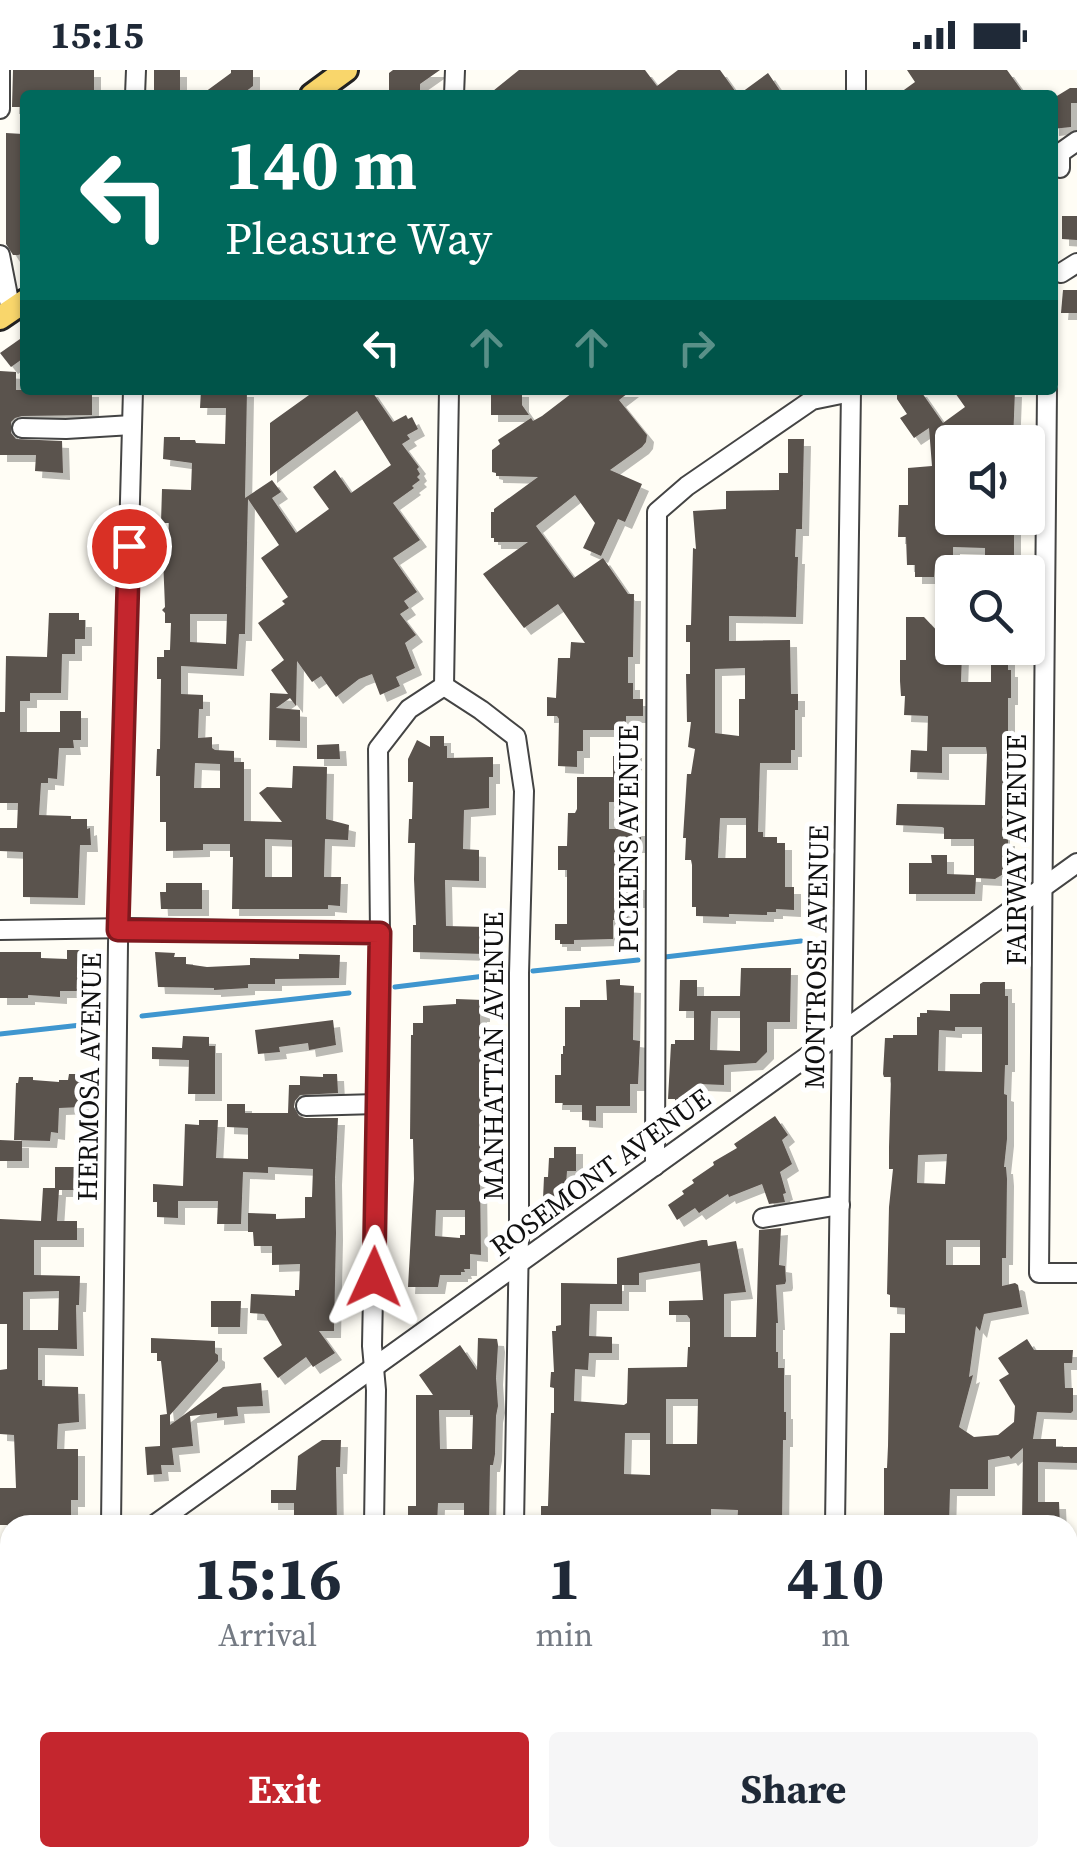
<!DOCTYPE html>
<html lang="en">
<head>
<meta charset="utf-8">
<style>
	:root { --surface:#fff; --page:#f6f6f7; --text:#1f2937; --muted:#747a83; --accent:#c4262e }
	body { margin:0; font-family:"Source Serif 4",serif; background:var(--page); color:var(--text); height:100vh; display:flex; flex-direction:column; font-size:38px; white-space:nowrap }
	* { box-sizing:border-box; margin:0 }
	p { font-size:32px; color:var(--muted) }
	.icon { flex:none; width:55px; height:55px; fill:none; stroke:currentColor; stroke-width:2; stroke-linecap:round; stroke-linejoin:round }
	.map { position:relative; flex:1; overflow:hidden }
	.side { position:absolute; left:0px; top:1445px; width:1078px; height:352px; display:flex; flex-direction:column; background:var(--surface); border-radius:30px 30px 0 0; box-shadow:0 2px 8px #0004 }
	.side>* { flex:none }
	.top-card { position:absolute; left:20px; top:20px; width:1038px; height:305px; border-radius:10px; box-shadow:0 2px 8px #0004; background:#00695c; color:#fff; overflow:hidden }
	.fabs { position:absolute; left:935px; top:355px; display:grid; gap:20px }
	.fabs a { display:grid; place-items:center; width:110px; height:110px; border-radius:10px; background:var(--surface); box-shadow:0 2px 8px #0004; font-size:50px }
	.pin { position:absolute; display:grid; place-items:center; width:85px; height:85px; color:#fff; margin:-42px; border:5px solid #fff; border-radius:50%; box-shadow:0 2px 10px #0007 }
	.me { position:absolute; width:110px; margin:-55px; rotate:1deg; stroke-linejoin:round; filter:drop-shadow(0 0 8px #0008) }
	.turn { display:flex; align-items:center; gap:35px; height:210px; padding:0 40px; font-size:45px }
	.turn .icon { width:130px; height:130px; stroke-width:2.5 }
	.turn b { display:block; font-size:70px; line-height:85px }
	.lanes { display:flex; align-items:center; height:95px; padding:0 40px; background:#0003; justify-content:center; gap:50px; direction:ltr }
	.lanes .off { opacity:.35 }
	.eta { display:flex; justify-content:space-evenly; align-items:center; height:170px; text-align:center }
	.eta b { font-size:60px; font-weight:700; line-height:70px }
	.button { display:flex; gap:20px; margin-top:auto; padding:20px 40px }
	.button a { flex:1; height:115px; border-radius:10px; background:var(--accent); color:#fff; font-size:40px; font-weight:700; line-height:115px; text-align:center }
	.button a+a { background:var(--page); color:var(--text) }
	.status { display:flex; justify-content:space-between; align-items:center; height:70px; padding:0 50px; background:var(--surface); direction:ltr }
	.status svg { height:28px; fill:currentColor }
	.map>svg:first-child { display:block }
</style>
</head>
<body>
<div class="status"><b>15:15</b><svg viewBox="0 0 49 12"><path d="M0 12V9h3v3zM5 12V6h3v6zM10 12V3h3v9zM15 12V0h3v12zM26 1h20v11H26zM47 4h2v5h-2z"/></svg></div>
<div class="map">
<svg width="1077" height="1797" viewBox="0 0 1077 1797">
	<defs>
		<filter id="shadow"><feDropShadow dx="7" dy="7" stdDeviation="0" flood-color="#0004"/></filter>
	</defs>
	<rect width="100%" height="100%" fill="#fffdf5"/>
	<g fill="none" stroke-linecap="round" stroke-linejoin="round">
		<g stroke="#3f96cf" stroke-width="5">
			<polyline points="665,887 801,871"/>
			<polyline points="533,901 638,890"/>
			<polyline points="395,917 493,905"/>
			<polyline points="142,946 349,923"/>
			<polyline points="0,964 99,953"/>
		</g>
	</g>
	<g fill="#5a524d" fill-rule="evenodd" filter="url(#shadow)">
		<polygon points="13,0 94,0 94,25 25,25 25,37 12,37"/>
		<rect x="154" y="0" width="26" height="25"/>
		<polygon points="231,0 253,0 253,16 241,25 201,25 231,3"/>
		<polygon points="393,0 440,0 420,14 420,25 389,25 389,3"/>
		<polygon points="519,0 645,0 657,16 678,0 720,0 738,25 768,3 783,25 488,25"/>
		<polygon points="907,0 1007,0 1025,25 897,25 915,12"/>
		<polygon points="1070,18 1077,18 1077,33 1071,33 1071,57 1052,59 1052,29"/>
		<polygon points="6,63 23,64 25,183 18,185 13,185 6,174"/>
		<polygon points="1062,146 1077,146 1077,170 1062,169"/>
		<polygon points="1063,220 1077,220 1077,243 1061,243"/>
		<polygon points="20,269 25,277 25,287 11,297 0,283"/>
		<polygon points="0,301 16,302 16,320 92,320 92,345 22,346 15,348 11,352 11,363 16,369 62,371 63,403 35,401 36,385 0,385"/>
		<path d="M201,320H247L245,428L272,410L281,422L272,428L296,463L329,439L313,417L335,400L351,423L391,395L357,341L270,406V353L316,320H371L393,352L406,345L408,349L412,347L418,359L407,365L410,369L402,374L419,397L417,399L420,404L417,407L420,410L412,416L414,418L393,433L420,470L393,488L417,522L404,531L409,538L400,544L416,565L405,573L415,598L396,607L400,616L380,625L372,604L359,609L336,627L321,606L312,612L297,591L296,636L290,628L276,638L300,640V671L269,670L270,623L288,624L271,600L284,590L258,553L285,534L282,531L288,527L261,488L279,475L248,429L245,564H239L237,599L181,596V624L203,625V639H199L198,668L212,667V678L215,680L234,681V692H244V751L282,752L259,723L267,717L292,718L293,696L327,697L326,749L349,755L348,770L325,769L324,807H341L340,836L328,835V839H232L233,787H230V774H203V780L166,781V752H160V706H156L157,679H160L161,609H157V587H164V580H170L171,553H165V543L162,540L165,537L163,488L169,487V453H161L162,419L191,420L192,393L163,389L164,367H180V370H195L196,373L225,374L226,338H200ZM190,544H227L226,574L190,572ZM195,693L220,694V718H194ZM265,769L292,770V807H265Z"/>
		<polygon points="491,320 522,320 522,335 529,345 491,345"/>
		<polygon points="576,320 632,320 619,330 647,365 646,372 642,377 610,400 642,414 625,452 618,449 601,486 583,478 595,453 575,425 536,456 574,508 603,488 628,524 634,524 633,587 628,587 628,613 633,613 633,629 643,629 643,646 626,646 626,660 583,660 583,681 577,681 577,697 558,696 559,649 557,646 547,646 547,627 556,628 558,588 570,588 571,572 585,573 558,534 524,558 483,504 528,472 494,472 494,468 491,468 491,442 494,442 494,439 538,407 496,406 496,403 492,402 492,380 500,374 498,370 531,348 533,351 542,346"/>
		<polygon points="897,320 920,320 943,353 965,337 953,320 1015,320 1013,372 952,372 952,393 949,393 952,455 984,456 984,448 1014,448 1014,486 1011,486 1010,502 989,502 989,486 985,486 985,478 953,477 953,486 945,486 943,495 935,495 934,507 915,507 915,495 907,495 906,467 898,467 899,435 908,435 908,398 932,396 929,358 914,368 900,348 907,344 897,329"/>
		<path d="M788,369H804L802,459H796L795,487H798L796,547L729,546V571L790,570L791,624H798V640H795V680H791V693H760L758,762H763V767H777V773H785V817H794V840L776,839V842H767V845L729,844V847L696,846V837H692V795L691,790H685L686,768H683L687,704H691L695,679L688,677L691,652H687L686,604H690V572H686V555H691L693,478L696,479L693,441L726,439V421L779,420V403H788ZM745,598V629H739V666L715,663V599ZM720,748H746V788H718Z"/>
		<polygon points="49,543 79,543 79,550 85,550 85,569 75,569 75,584 62,584 61,623 30,623 30,631 20,631 20,662 60,662 60,641 81,641 81,670 73,670 74,678 59,678 57,709 48,708 48,713 41,713 39,745 71,746 71,749 87,749 87,759 90,758 91,775 80,775 78,828 23,827 23,782 0,781 0,758 17,758 18,733 0,733 0,642 5,642 6,586 47,587"/>
		<polygon points="906,547 924,547 939,563 939,583 962,583 961,612 991,612 991,578 1008,578 1008,600 1011,600 1011,628 1008,628 1008,668 1006,668 1006,678 1003,678 1002,710 1006,710 1006,714 1010,714 1009,736 1005,736 1005,740 1003,740 1003,769 1008,769 1008,796 1005,803 995,809 976,808 975,824 909,824 909,793 932,793 931,785 947,785 947,804 974,805 974,769 944,769 944,758 942,757 896,755 897,734 985,735 987,684 986,677 942,677 942,703 910,702 911,680 927,681 928,646 904,645 905,626 901,626 900,611 900,590 906,590"/>
		<polygon points="430,666 444,666 444,676 447,676 447,688 493,687 493,707 489,707 489,738 464,740 463,779 479,780 479,811 445,810 446,856 486,857 485,884 413,882 413,855 416,855 414,809 415,773 408,773 409,749 412,749 413,712 408,712 408,689 417,670 430,677"/>
		<polygon points="339,674 340,689 317,689 317,675"/>
		<polygon points="617,681 635,681 635,698 628,698 628,732 609,732 609,759 641,759 641,776 633,776 633,813 638,813 638,831 629,831 628,850 613,850 613,869 574,870 574,874 560,874 560,870 555,870 555,854 567,854 567,800 558,800 558,776 567,776 568,743 575,743 577,739 577,707 613,707 613,686 618,686"/>
		<polygon points="166,813 202,813 202,839 161,839 160,822 166,822"/>
		<polygon points="67,880 89,880 88,921 60,921 60,927 28,925 28,928 0,928 0,882 41,882 41,888 67,889"/>
		<polygon points="155,882 175,883 174,887 186,887 186,894 207,897 250,895 250,888 299,889 299,884 340,885 339,908 275,909 275,914 248,914 248,918 214,920 214,918 158,917"/>
		<path d="M741,898H791L790,952H767V982L756,993L724,995V1015L699,1014L697,1034H675V1029H668L671,974H675V970H694V941H679L680,910H697V926H740ZM711,941H740V981L710,980Z"/>
		<polygon points="620,909 620,915 634,916 633,970 640,971 638,1014 630,1014 630,1036 596,1036 596,1051 582,1050 582,1035 563,1035 563,1033 555,1033 555,1005 561,1005 561,984 563,984 563,976 565,976 565,937 580,937 580,930 607,930 606,910"/>
		<path d="M983,912H1005V926H1008V995H1005L1004,1024L1007,1025V1069L1004,1097H1006L1007,1109L1006,1188H1002V1216L1015,1213L1018,1215L1022,1237L984,1244L980,1261L976,1256L969,1307L973,1305L959,1357L974,1367L998,1365L1014,1352L1015,1336L999,1310L1009,1304L998,1288L1027,1269L1034,1280H1073L1072,1293H1064L1065,1318H1073V1341L1071,1343L1037,1342L1033,1369H1056V1377H1077V1393L1038,1392V1432H1059L1060,1455H1022L1023,1378L1011,1389L1009,1386L988,1390V1419H950L949,1455H884V1398H887L888,1376L890,1263H905V1238L890,1237V1225L887,1224L889,1137L893,1099H889V1077L891,1007H884L883,1004L885,968H893V965H917V947H920V943H927V940L950,941V924H980V914ZM955,957H982V1002L938,1001L939,960L955,961ZM947,1084L945,1114L917,1113L918,1085ZM946,1170H980V1195H946Z"/>
		<path d="M456,929L483,930V945H480L481,980L484,1011H488V1044H491V1047L490,1064H486L485,1110H480L481,1185L470,1184V1199H464L465,1202H461V1205H440L438,1217H408L414,1109L413,1069H410L411,965H413V953H423V936L456,934ZM436,1140H465V1165H460V1168L435,1166Z"/>
		<polygon points="333,950 336,975 309,980 308,973 279,977 280,982 258,984 255,960"/>
		<polygon points="183,966 209,967 209,976 215,976 215,1024 188,1024 189,990 152,989 152,977 182,978"/>
		<polygon points="69,1004 82,1004 82,1037 59,1038 58,1063 51,1062 50,1071 14,1070 16,1013 18,1013 19,1007 33,1007 33,1010 59,1012 59,1010 68,1010"/>
		<polygon points="323,1004 337,1004 338,1023 300,1025 295,1031 294,1037 299,1046 305,1048 338,1048 335,1108 336,1163 334,1261 319,1261 335,1283 313,1297 306,1287 278,1308 263,1288 282,1275 264,1244 250,1243 251,1224 295,1226 295,1220 299,1220 300,1194 272,1195 272,1176 254,1176 253,1162 248,1162 248,1143 276,1144 276,1149 305,1148 305,1127 312,1127 313,1099 268,1097 268,1103 243,1102 241,1154 217,1154 218,1131 178,1131 178,1148 157,1147 157,1132 153,1132 153,1114 183,1116 185,1054 199,1055 199,1050 218,1050 216,1088 248,1089 248,1058 227,1057 227,1034 245,1034 245,1043 288,1043 289,1015 300,1015 300,1006 323,1007"/>
		<polygon points="775,1046 788,1065 782,1070 792,1094 780,1102 786,1123 783,1124 785,1132 769,1134 762,1114 729,1127 728,1124 699,1143 695,1138 677,1150 668,1135 684,1124 682,1121 694,1113 692,1110 714,1095 713,1092 737,1078 734,1074"/>
		<polygon points="0,1070 22,1071 22,1091 0,1091"/>
		<polygon points="554,1077 576,1077 576,1101 567,1101 565,1129 543,1129 544,1107 548,1107 549,1088 554,1088"/>
		<path d="M55,1097H84V1120H59L57,1151H77V1170H34V1205L80,1206L79,1235H76L77,1279L38,1278V1310H42V1316L78,1317L79,1352L58,1354L57,1379H78V1430H71V1455H0V1418H16L14,1365L0,1364V1300L7,1299V1254H0V1149L41,1151L43,1118H55ZM59,1221L58,1260H23V1222Z"/>
		<path d="M781,1158L779,1195L785,1196L786,1211L785,1214L776,1215L778,1253H776V1282H778V1298H784V1342H786V1370H783L782,1455H737L738,1440L711,1439V1455H557L558,1449H541V1436H548L551,1343H554V1318L550,1317L551,1302H554L552,1261H556V1256L561,1255V1213L617,1214V1188L702,1170H707L708,1176L736,1171L746,1222L724,1224V1267H756L759,1160ZM700,1193L703,1230L669,1231V1245H687L690,1249V1277H688L687,1297L628,1298L627,1333L624,1335L574,1331L575,1299L588,1300L589,1283H612V1267L589,1266L590,1234H622V1215H639V1203ZM666,1329H698L697,1374H666ZM625,1363H650V1405L624,1404Z"/>
		<polygon points="211,1231 241,1231 240,1257 211,1257"/>
		<polygon points="151,1268 215,1271 215,1283 218,1285 218,1291 170,1345 170,1355 223,1317 261,1313 263,1336 237,1337 238,1346 217,1348 217,1343 190,1346 193,1376 172,1378 174,1395 161,1395 162,1404 147,1405 145,1377 160,1376 160,1345 167,1344 161,1291 157,1291 157,1283 151,1283"/>
		<path d="M478,1268L497,1269L498,1275L496,1308L498,1336L496,1346L495,1384L493,1395H490L489,1455H464V1433H438L437,1455L408,1454V1436H416V1325H433L419,1305L460,1275L477,1300ZM439,1340H470V1345H473L472,1379H440Z"/>
		<polygon points="322,1370 341,1370 340,1397 336,1397 337,1455 294,1455 294,1433 271,1433 271,1420 296,1420 298,1386"/>
	</g>
	<g fill="none" stroke-linecap="round" stroke-linejoin="round">
		<g stroke="#444" stroke-width="22">
			<g id="minor">
				<polyline points="135,25 136,0"/>
				<polyline points="454,25 455,0"/>
				<polyline points="856,25 856,0"/>
				<polyline points="0,39 0,0"/>
				<polyline points="1060,98 1060,83 1077,71"/>
				<polyline points="0,185 11,241"/>
				<polyline points="1061,203 1077,193"/>
				<polyline points="1047,320 1039,1203 1077,1203"/>
				<polyline points="22,358 66,359 132,355"/>
				<polyline points="444,616 481,640 516,667 524,721 519,903 519,1166 514,1455"/>
				<polyline points="0,860 130,858 380,863"/>
				<polyline points="306,1036 377,1034"/>
				<polyline points="655,1096 657,442 687,416 812,330 851,322"/>
				<polyline points="763,1148 840,1135"/>
				<polyline points="111,1455 118,874 133,320"/>
				<polyline points="154,1455 1077,793"/>
				<polyline points="374,1455 376,1320 372,1276 380,863 378,679 409,639 444,616 449,320"/>
				<polyline points="835,1455 851,320"/>
				<polyline points="0,1565 10,1558"/>
				<polyline points="112,1788 112,1797"/>
				<polyline points="367,1797 367,1788"/>
				<polyline points="488,1797 502,1788"/>
				<polyline points="829,1797 829,1788"/>
			</g>
		</g>
		<g stroke="#222" stroke-width="28">
			<g id="major">
				<polyline points="312,25 346,0"/>
				<polyline points="0,248 25,231"/>
			</g>
		</g>
		<use href="#minor" stroke="#fff" stroke-width="18"/>
		<use href="#major" stroke="#f9d66b" stroke-width="22"/>
	</g>
	<g fill="none" stroke-linecap="round" stroke-linejoin="round">
		<g stroke="#7f191e" stroke-width="25">
			<polyline id="route" points="129,476 118,860 380,863 374,1207"/>
		</g>
		<use href="#route" stroke="#c4262e" stroke-width="18"/>
	</g>
	<g text-anchor="middle" dominant-baseline="central" stroke-width="10" stroke-linejoin="round" paint-order="stroke">
		<g font-size="28" fill="#111" stroke="#fff">
			<text transform="translate(628 769) rotate(-90)">PICKENS AVENUE</text>
			<text transform="translate(1016 780) rotate(-90)">FAIRWAY AVENUE</text>
			<text transform="translate(816 887) rotate(-89)">MONTROSE AVENUE</text>
			<text transform="translate(493 986) rotate(-90)">MANHATTAN AVENUE</text>
			<text transform="translate(89 1007) rotate(-89)">HERMOSA AVENUE</text>
			<text transform="translate(600 1102) rotate(-36)">ROSEMONT AVENUE</text>
		</g>
	</g>
</svg>
<div class="fabs">
<a><svg class="icon" aria-label="sound" viewBox="0 0 24 24"><path d="M4 9h4l5-4v14l-5-4H4zM17 9q2 3 0 6"/></svg></a>
<a><svg class="icon" aria-label="search" viewBox="0 0 24 24"><circle cx="10" cy="10" r="6"/><path d="M15 15l6 6"/></svg></a>
</div>
<div class="pin" style="left:129px;top:476px;background:#d93025"><svg class="icon" aria-label="arrive" viewBox="0 0 24 24"><path d="M6 21V4h12l-3 4 3 4H6"/></svg></div>
<svg class="me" style="left:374px;top:1207px" viewBox="-20 -20 40 40"><path d="M0-17L14 15 0 8-14 15z" fill="#c4262e" stroke="#fff" stroke-width="4"/></svg>
<div class="top-card">
<div class="turn"><svg class="icon" aria-label="left" viewBox="0 0 24 24"><path d="M17 20v-9H6M10 6l-5 5 5 5"/></svg><div><b>140 m</b>Pleasure Way</div></div>
<div class="lanes"><svg class="icon" aria-label="left" viewBox="0 0 24 24"><path d="M17 20v-9H6M10 6l-5 5 5 5"/></svg><svg class="icon off" aria-label="ahead" viewBox="0 0 24 24"><path d="M12 20V5M6 11l6-6 6 6"/></svg><svg class="icon off" aria-label="ahead" viewBox="0 0 24 24"><path d="M12 20V5M6 11l6-6 6 6"/></svg><svg class="icon off" aria-label="right" viewBox="0 0 24 24"><path d="M7 20v-9h11M14 6l5 5-5 5"/></svg></div>
</div>
<section class="side">
<div class="eta">
<div><b>15:16</b><p>Arrival</p></div>
<div><b>1</b><p>min</p></div>
<div><b>410</b><p>m</p></div>
</div>
<div class="button"><a>Exit</a><a>Share</a></div>
</section>
</div>
</body>
</html>
